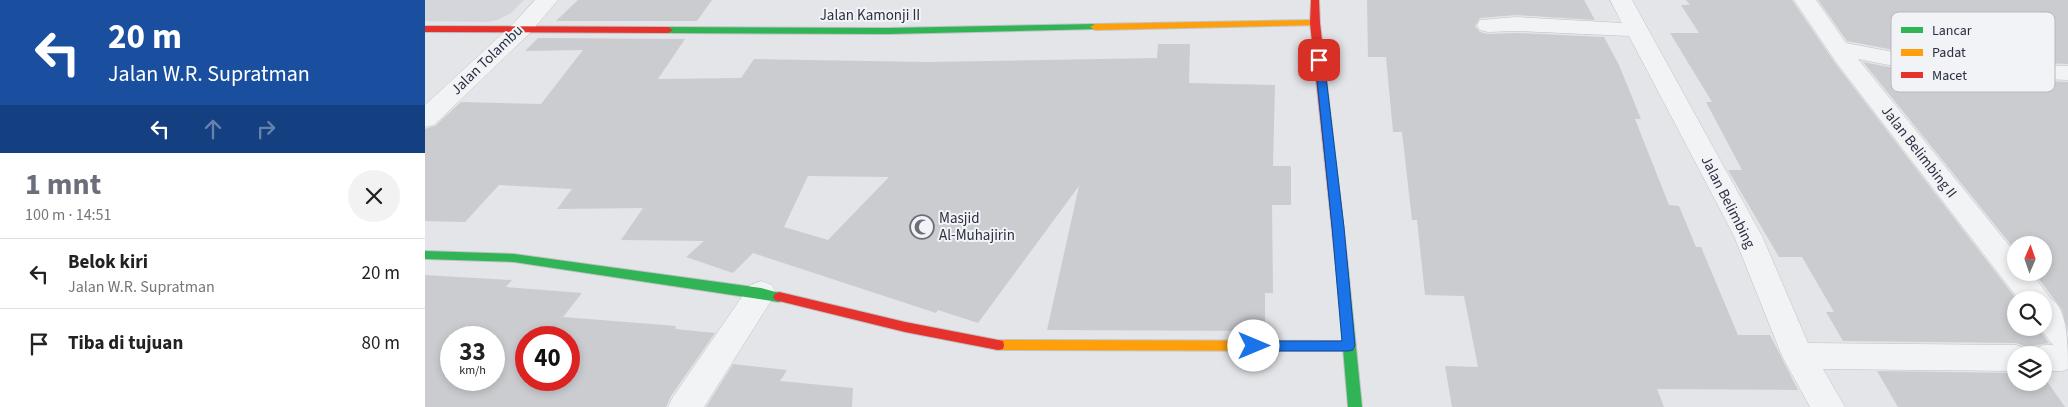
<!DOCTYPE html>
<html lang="id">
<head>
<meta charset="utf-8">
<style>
	:root { --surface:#fff; --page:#f2f2f2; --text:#222; --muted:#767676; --line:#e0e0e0; --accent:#6b6f7b }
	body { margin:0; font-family:"Source Sans 3",sans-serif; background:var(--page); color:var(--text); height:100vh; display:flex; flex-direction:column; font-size:19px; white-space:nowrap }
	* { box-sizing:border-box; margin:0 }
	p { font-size:16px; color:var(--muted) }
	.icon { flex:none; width:28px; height:28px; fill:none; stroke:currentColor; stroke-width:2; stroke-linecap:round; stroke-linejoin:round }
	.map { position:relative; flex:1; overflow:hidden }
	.sheet { display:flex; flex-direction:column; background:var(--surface); width:425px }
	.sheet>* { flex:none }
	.hud { background:#1a4fa0; color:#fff; overflow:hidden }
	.needle { width:32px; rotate:2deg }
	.controls { position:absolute; left:1582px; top:236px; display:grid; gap:10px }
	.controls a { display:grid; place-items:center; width:45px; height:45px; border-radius:50%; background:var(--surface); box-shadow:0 2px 8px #0003; font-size:25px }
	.speed { position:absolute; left:15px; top:326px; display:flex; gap:10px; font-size:25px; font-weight:700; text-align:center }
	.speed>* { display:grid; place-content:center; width:65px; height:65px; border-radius:50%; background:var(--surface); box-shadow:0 2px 8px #0003; line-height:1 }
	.speed small { font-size:12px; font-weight:400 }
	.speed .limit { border:8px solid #d22; background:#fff; color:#111 }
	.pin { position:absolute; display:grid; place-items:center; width:42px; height:42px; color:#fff; margin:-21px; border-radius:10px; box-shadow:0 2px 8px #0006 }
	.me { position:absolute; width:55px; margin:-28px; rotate:90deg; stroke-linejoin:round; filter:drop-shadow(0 0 4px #0008) }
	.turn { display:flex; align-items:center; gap:18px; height:105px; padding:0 25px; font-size:22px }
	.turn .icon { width:65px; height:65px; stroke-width:2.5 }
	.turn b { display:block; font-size:35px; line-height:42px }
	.lanes { display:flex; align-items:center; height:48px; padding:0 25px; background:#0003; justify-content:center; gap:25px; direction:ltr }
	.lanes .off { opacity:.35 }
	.round { display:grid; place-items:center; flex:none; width:52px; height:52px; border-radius:26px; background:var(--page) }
	.overview { display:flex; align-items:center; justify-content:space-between; height:85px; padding:0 25px }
	h1 { font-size:30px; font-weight:700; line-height:38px; color:var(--accent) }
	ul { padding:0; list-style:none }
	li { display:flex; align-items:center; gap:15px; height:70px; padding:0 25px; border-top:1px solid var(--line) }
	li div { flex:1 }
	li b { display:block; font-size:19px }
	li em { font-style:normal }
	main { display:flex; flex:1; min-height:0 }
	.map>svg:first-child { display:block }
</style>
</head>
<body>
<main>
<section class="sheet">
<div class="hud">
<div class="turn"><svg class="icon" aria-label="left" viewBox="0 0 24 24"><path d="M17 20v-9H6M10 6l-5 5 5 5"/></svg><div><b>20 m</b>Jalan W.R. Supratman</div></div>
<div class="lanes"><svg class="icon" aria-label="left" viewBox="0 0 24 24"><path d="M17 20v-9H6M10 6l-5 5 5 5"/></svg><svg class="icon off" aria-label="ahead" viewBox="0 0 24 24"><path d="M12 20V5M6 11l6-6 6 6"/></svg><svg class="icon off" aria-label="right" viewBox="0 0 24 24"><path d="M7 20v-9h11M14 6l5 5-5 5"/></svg></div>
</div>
<div class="overview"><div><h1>1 mnt</h1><p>100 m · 14:51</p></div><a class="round"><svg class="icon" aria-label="close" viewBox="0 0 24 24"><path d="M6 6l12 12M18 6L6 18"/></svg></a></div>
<ul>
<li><svg class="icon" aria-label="left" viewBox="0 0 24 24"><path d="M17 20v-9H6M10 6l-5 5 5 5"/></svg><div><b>Belok kiri</b><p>Jalan W.R. Supratman</p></div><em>20 m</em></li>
<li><svg class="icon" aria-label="arrive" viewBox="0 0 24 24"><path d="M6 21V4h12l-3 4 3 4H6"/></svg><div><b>Tiba di tujuan</b></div><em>80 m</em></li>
</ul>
</section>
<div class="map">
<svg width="1643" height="407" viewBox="0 0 1643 407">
	<rect width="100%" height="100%" fill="#e3e5e8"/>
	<polygon fill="#d4d6dc" points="0,0 99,0 86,13 73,20 62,22 0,21"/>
	<g fill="#caccd0" fill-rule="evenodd">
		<polygon points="153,0 287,0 272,21 131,21"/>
		<polygon points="942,0 1159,0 1170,20 1091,15 1055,18 1050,26 1055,32 1063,34 1091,33 1179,37 1194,65 1216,119 1210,119 1244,205 1254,206 1271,247 1276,247 1313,335 1345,335 1373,390 1232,389 1239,407 1027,407 1020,366 1053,367 1039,296 1000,295 992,220 987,220 977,132 968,132 961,57 943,57"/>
		<polygon points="1261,0 1367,0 1410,63 1592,300 1591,328 1613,328 1624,343 1602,347 1591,343 1418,341 1401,312 1409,312 1377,257 1354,257 1303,170 1317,170 1281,102 1287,102 1245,33 1274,33 1256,5 1265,5"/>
		<polygon points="1393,0 1643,0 1643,64 1515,59 1422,41"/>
		<path d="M113,38L260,39L233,79L316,78L329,59L503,62L732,58L733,44H765L764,83L850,85L848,166H866V205H847L848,293H840V331L622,330L654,186L553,323L513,310L511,313L328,253L308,273L261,257L279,241L196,240L218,208L132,209L147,189L74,185L40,222L0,221V129L10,126L36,102L116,104L158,50L100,51ZM383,176L464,177L403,240L359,227Z"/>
		<polygon points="1438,62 1515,77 1643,82 1643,332 1637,310 1609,272 1619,272 1619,245 1591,245 1591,251"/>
		<path d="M0,275L87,280L81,287L157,293L138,317L251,326L250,329L290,333L246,396L241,407H0ZM26,338H69V380H26ZM101,338H144V380H101Z"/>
		<polygon points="308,364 362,370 355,381 428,388 427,407 281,407"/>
		<polygon points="1452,371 1591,373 1591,382 1619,382 1619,377 1640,407 1473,407"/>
	</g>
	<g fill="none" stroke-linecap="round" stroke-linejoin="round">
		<g stroke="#c0c2c4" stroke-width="1">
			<g id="street">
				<polygon points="110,0 133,0 104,34 9,125 0,127 0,105 88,24"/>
				<path d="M1185,0H1207L1337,236L1383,343L1591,345L1602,349L1605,354L1608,349L1619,345H1628L1615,328H1619V300H1594L1411,62L1369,0H1391L1421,43L1515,61L1643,66V80L1515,75L1433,59L1591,254V272H1606L1626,299C1643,307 1643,349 1643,369L1637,371H1619V355H1591V371L1398,369L1420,407H1385L1357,356L1309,236L1204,36L1091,31L1063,32L1055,30L1052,25L1055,20L1091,17L1197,23Z"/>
				<polygon points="336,281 347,285 351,293 279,407 243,407 248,397 325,285"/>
			</g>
		</g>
		<g stroke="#c0c2c4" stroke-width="2">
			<g id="fast">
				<polygon points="670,24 673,25 673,29 463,34 243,33 238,30 243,27 463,28"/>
				<polygon points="0,251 89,254 336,288 358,294 360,297 358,300 354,302 89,262 0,259"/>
				<polygon points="917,262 921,264 923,267 937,407 923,407 911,267 913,264"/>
			</g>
		</g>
		<g stroke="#c0c2c4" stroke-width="2">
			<g id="slow">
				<polygon points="890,20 895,23 893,25 670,30 665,27 670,24"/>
				<polygon points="573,340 924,341 929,342 931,346 929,350 924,351 573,350 568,349 567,345 568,341"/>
			</g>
		</g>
		<g stroke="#c0c2c4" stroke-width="2">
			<g id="jam">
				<polygon points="886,0 894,0 895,23 923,267 921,270 913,270 911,267 885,23"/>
				<polygon points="0,26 243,27 248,30 243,33 0,32"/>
				<polygon points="354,292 480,322 573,340 578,341 579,345 578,349 573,350 480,332 350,300 348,297 350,294"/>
			</g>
		</g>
		<use href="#street" fill="#f2f3f5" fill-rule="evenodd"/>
		<use href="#fast" fill="#30b455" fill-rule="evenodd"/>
		<use href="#slow" fill="#ff9f0a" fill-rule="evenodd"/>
		<use href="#jam" fill="#e5322d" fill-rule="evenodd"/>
	</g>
	<polygon fill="#1a73e8" stroke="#114b97" points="891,58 898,58 899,60 919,227 930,346 928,350 924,351 829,351 824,350 822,346 824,342 829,341 917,341 907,227 890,60"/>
	<defs>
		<g id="mosque-ring" transform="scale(1.25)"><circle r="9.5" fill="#f1f3f7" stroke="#6b6f7b" stroke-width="1.5"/><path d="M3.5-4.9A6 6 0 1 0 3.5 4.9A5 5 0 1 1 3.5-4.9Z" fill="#6b6f7b"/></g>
	</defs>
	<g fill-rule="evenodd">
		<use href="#mosque-ring" x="497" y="227"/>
	</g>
	<g text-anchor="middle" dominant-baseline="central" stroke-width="4" stroke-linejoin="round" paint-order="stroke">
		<g font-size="15" fill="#2b3040" stroke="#f1f3f7">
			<text x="445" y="15">Jalan Kamonji II</text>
			<text transform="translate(62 60) rotate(-44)">Jalan Tolambu</text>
			<text transform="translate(1494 152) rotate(52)">Jalan Belimbing II</text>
			<text transform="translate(1303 202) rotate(63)">Jalan Belimbing</text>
		</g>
		<g font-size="15" fill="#2b3040" stroke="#f1f3f7" text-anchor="start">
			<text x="514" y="218">Masjid<tspan x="514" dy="17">Al-Muhajirin</tspan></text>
		</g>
	</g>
	<rect x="1466" y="12" width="164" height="80" rx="8" fill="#f1f3f7" stroke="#b6b8c0" stroke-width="1"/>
	<rect x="1476" y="27" width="22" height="6" fill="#30b455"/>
	<rect x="1476" y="49" width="22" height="7" fill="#ff9f0a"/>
	<rect x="1476" y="72" width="22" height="6" fill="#e5322d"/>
	<g font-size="14" fill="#2b3040">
		<text x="1507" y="35">Lancar</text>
		<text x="1507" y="57">Padat</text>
		<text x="1507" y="80">Macet</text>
	</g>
</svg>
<div class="controls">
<a><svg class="needle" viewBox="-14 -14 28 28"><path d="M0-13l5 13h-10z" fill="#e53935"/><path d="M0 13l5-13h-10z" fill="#767676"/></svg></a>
<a><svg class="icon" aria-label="search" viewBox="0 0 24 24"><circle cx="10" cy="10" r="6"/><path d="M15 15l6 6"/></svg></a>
<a><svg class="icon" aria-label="layers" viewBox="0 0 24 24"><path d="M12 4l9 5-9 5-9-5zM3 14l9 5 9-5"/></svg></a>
</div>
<div class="speed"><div>33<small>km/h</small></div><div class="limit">40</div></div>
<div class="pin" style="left:894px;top:60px;background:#d93025"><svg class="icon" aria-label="arrive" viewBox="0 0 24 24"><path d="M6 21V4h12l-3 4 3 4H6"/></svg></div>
<svg class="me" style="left:829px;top:346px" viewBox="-20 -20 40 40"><circle r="19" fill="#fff"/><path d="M0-13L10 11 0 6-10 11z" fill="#1a73e8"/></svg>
</div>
</main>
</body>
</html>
